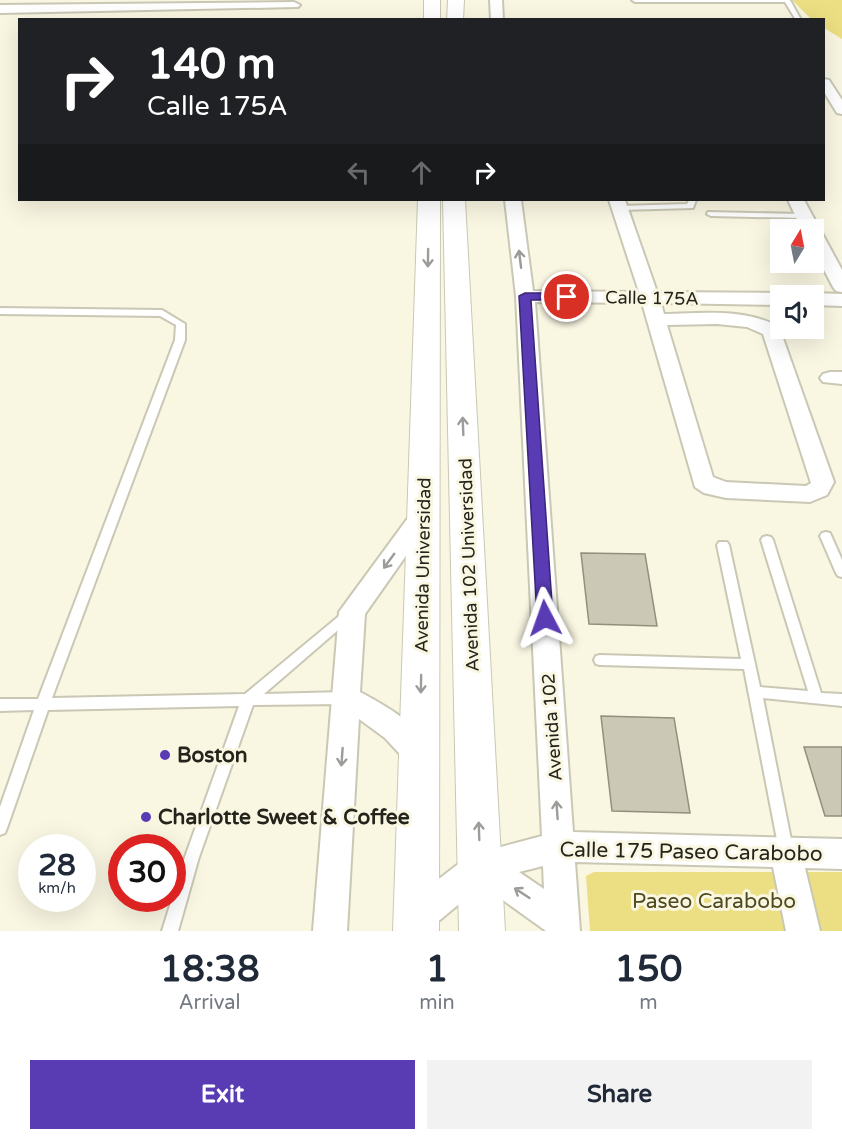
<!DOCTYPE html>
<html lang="en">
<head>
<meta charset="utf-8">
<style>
	:root { --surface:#fff; --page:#f2f2f3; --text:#1f2937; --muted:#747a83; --accent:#593bb3 }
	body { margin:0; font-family:"Varela Round",sans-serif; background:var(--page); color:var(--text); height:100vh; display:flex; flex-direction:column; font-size:22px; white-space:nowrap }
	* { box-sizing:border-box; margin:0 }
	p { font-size:20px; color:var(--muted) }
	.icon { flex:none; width:33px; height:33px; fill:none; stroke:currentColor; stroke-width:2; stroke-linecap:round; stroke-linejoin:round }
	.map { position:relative; height:931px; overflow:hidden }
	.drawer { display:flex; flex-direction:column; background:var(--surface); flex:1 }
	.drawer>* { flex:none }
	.hud { position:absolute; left:18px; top:18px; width:807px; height:183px; border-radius:0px; box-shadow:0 6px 24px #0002; background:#202124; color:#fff; overflow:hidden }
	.needle { width:39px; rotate:10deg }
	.buttons { position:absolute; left:770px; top:219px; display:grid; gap:12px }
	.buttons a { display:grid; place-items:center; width:54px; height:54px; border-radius:0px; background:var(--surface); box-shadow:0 6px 24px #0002; font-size:30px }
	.speed { position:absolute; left:18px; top:834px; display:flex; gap:12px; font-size:30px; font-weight:700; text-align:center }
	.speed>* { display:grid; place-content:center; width:78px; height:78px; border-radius:50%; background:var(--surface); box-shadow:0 6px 24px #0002; line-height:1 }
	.speed small { font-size:15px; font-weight:400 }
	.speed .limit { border:9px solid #d22; background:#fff; color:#111 }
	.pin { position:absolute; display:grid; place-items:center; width:51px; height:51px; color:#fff; margin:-26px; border:3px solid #fff; border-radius:50%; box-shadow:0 2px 6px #0007 }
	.me { position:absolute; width:66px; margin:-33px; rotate:356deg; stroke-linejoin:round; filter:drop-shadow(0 0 4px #0008) }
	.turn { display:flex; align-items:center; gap:21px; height:126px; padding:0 30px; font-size:27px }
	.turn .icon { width:78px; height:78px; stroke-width:2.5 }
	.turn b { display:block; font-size:42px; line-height:51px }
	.lanes { display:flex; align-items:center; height:57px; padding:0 30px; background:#0003; justify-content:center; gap:30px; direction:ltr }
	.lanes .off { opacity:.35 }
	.eta { display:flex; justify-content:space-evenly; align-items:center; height:102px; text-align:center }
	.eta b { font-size:36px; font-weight:700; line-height:42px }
	.action { display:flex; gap:12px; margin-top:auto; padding:12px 30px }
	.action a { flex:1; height:69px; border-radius:0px; background:var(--accent); color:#fff; font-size:24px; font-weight:700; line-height:69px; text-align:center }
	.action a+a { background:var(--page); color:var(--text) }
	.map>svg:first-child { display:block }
</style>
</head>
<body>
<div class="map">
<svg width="842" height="931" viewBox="0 0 842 931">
	<rect width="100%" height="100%" fill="#f9f6e2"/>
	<g fill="#ecde82">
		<polygon points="792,0 842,0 842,39 824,28 824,20 811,19"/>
		<polygon points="594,872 842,872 842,931 590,931 586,876"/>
	</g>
	<g fill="#cbc9b5" stroke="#928f7d" stroke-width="1.5">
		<polygon points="581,553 645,554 657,626 589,624"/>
		<polygon points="601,716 674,718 690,813 612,811"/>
		<polygon points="804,747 842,747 842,816 825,816"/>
	</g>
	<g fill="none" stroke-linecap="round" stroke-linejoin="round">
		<g stroke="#cac8b4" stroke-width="4">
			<g id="lane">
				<polygon points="632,0 790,0 801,20 796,20 785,2 635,2"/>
				<polygon points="689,200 696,200 693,208 620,210 616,208 620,206 687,204"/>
				<polygon points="708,212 804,214 808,216 804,218 711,216 707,214"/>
				<polygon points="0,308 162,310 185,324 185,340 52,698 245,694 344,612 348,610 352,612 354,615 352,618 264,694 345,692 350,694 352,698 350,702 345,704 253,705 199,857 178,931 162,931 185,857 239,706 48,710 7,828 5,833 0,835 0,807 34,710 0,711 0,699 38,699 175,340 176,325 160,316 0,314"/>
				<polygon points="826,532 830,533 842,560 842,577 838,576 836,573 820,536 822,533"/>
				<polygon points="767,536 771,537 773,540 821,693 842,694 842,706 763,698 793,850 791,855 786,857 781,855 779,850 744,669 600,665 596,664 594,660 596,656 600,655 741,659 717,545 719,542 727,542 729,545 760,687 808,691 761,540 763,537"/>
			</g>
		</g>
		<g stroke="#cac8b4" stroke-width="4">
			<g id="street">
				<polygon points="490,0 502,0 503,20 491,20"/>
				<polygon points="294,2 300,5 298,7 0,13 0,5"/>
				<polygon points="824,79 829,80 842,100 842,114 837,113 824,92"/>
				<path d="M505,200H521L533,291L639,292L609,200H625L657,292L780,293L787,296H780V305L661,303L664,314C702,313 745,308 779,327L834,482L827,495L810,502L726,498L704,493L695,487L642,303L535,302L573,832L842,839V869L805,868L820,931H786L773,867L575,862L580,931H546L482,885L429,929L423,931L405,929L400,917L405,905L470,855L542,836L516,296ZM717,324L747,327L763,334L811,483L806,486L726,482L713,477L667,325ZM543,866L544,889L519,872Z"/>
				<polygon points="788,200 804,200 842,270 842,292 836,291 833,287 813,249 813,230 802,230"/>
				<polygon points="813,293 842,294 842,306 813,305 813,296 806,296"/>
				<polygon points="830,372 842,372 842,384 823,382 820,378 823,374"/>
				<path d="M424,505L432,507L436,513L365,614L360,692C388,707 420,725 434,755L429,764L419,768L409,764L385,738L359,719L347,931H313L339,612L416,507Z"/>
			</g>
		</g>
		<g stroke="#cac8b4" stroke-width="2">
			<g id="secondary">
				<rect x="424" y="0" width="16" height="20"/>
				<polygon points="448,0 464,0 463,20 447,20"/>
				<polygon points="418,200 440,200 439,931 393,931"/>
				<polygon points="443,200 465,200 505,931 459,931"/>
			</g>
		</g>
		<use href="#lane" fill="#fff" fill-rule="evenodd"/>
		<use href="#street" fill="#fff" fill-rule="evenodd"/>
		<use href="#secondary" fill="#fff" fill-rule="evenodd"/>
	</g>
	<defs><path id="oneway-shaft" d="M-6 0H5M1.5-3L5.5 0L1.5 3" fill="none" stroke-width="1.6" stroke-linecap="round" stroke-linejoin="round" transform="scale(1.5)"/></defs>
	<g stroke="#9d9c99">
		<use href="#oneway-shaft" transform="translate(428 258) rotate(91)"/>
		<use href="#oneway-shaft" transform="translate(520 259) rotate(-97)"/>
		<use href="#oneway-shaft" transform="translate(463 426) rotate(-92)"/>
		<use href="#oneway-shaft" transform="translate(389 561) rotate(126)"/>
		<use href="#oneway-shaft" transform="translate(421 684) rotate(91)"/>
		<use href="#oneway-shaft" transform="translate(342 757) rotate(94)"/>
		<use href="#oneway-shaft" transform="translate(557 810) rotate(-94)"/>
		<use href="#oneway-shaft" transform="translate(479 831) rotate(-92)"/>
		<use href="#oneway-shaft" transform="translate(522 893) rotate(-147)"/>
	</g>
	<polygon fill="#593bb3" stroke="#3a2674" stroke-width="1.5" points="525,293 567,293 572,297 567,300 531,300 553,618 551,622 545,624 539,622 537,618 519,296"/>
	<g fill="#593bb3" stroke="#f9f6e2" stroke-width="2">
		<circle cx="165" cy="755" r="6"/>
		<circle cx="146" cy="817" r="6"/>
	</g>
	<g text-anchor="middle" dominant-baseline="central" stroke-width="6" stroke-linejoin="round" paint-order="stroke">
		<g font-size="18" fill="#25241c" stroke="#f9f6e2">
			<text transform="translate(652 298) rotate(1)">Calle 175A</text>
			<text transform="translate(423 565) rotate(-89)">Avenida Universidad</text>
			<text transform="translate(469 565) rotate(-92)">Avenida 102 Universidad</text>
			<text transform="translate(552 727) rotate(-94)">Avenida 102</text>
		</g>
		<g font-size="21" font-weight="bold" fill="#25241c" stroke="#f9f6e2" text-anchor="start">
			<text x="177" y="755">Boston</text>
			<text x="158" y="817">Charlotte Sweet &amp; Coffee</text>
		</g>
		<g font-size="21" fill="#25241c" stroke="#f9f6e2">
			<text transform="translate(691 852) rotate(1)">Calle 175 Paseo Carabobo</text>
		</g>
		<g font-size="21" fill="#4f491e" stroke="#f9f6e2">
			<text x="714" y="901">Paseo Carabobo</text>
		</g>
	</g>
</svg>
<div class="buttons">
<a><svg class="needle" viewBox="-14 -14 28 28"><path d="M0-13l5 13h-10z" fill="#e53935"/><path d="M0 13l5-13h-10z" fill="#747a83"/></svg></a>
<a><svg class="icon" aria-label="sound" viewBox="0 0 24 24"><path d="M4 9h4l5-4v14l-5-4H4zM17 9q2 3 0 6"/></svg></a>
</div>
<div class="speed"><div>28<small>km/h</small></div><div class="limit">30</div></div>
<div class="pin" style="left:567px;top:297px;background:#d93025"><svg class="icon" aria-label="arrive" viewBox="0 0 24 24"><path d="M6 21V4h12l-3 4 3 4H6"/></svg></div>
<svg class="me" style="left:545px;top:618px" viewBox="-20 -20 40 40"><path d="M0-17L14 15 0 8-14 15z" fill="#593bb3" stroke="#fff" stroke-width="4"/></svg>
<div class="hud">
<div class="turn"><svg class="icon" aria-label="right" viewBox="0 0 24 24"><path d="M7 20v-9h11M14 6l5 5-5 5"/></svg><div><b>140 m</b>Calle 175A</div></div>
<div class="lanes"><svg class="icon off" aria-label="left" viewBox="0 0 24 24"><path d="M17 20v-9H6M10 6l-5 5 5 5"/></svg><svg class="icon off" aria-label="ahead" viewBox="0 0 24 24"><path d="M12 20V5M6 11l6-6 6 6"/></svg><svg class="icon" aria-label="right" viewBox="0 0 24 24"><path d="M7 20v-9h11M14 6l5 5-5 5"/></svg></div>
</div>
</div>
<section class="drawer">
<div class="eta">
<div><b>18:38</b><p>Arrival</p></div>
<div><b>1</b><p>min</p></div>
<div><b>150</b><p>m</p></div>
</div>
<div class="action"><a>Exit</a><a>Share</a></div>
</section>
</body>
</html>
